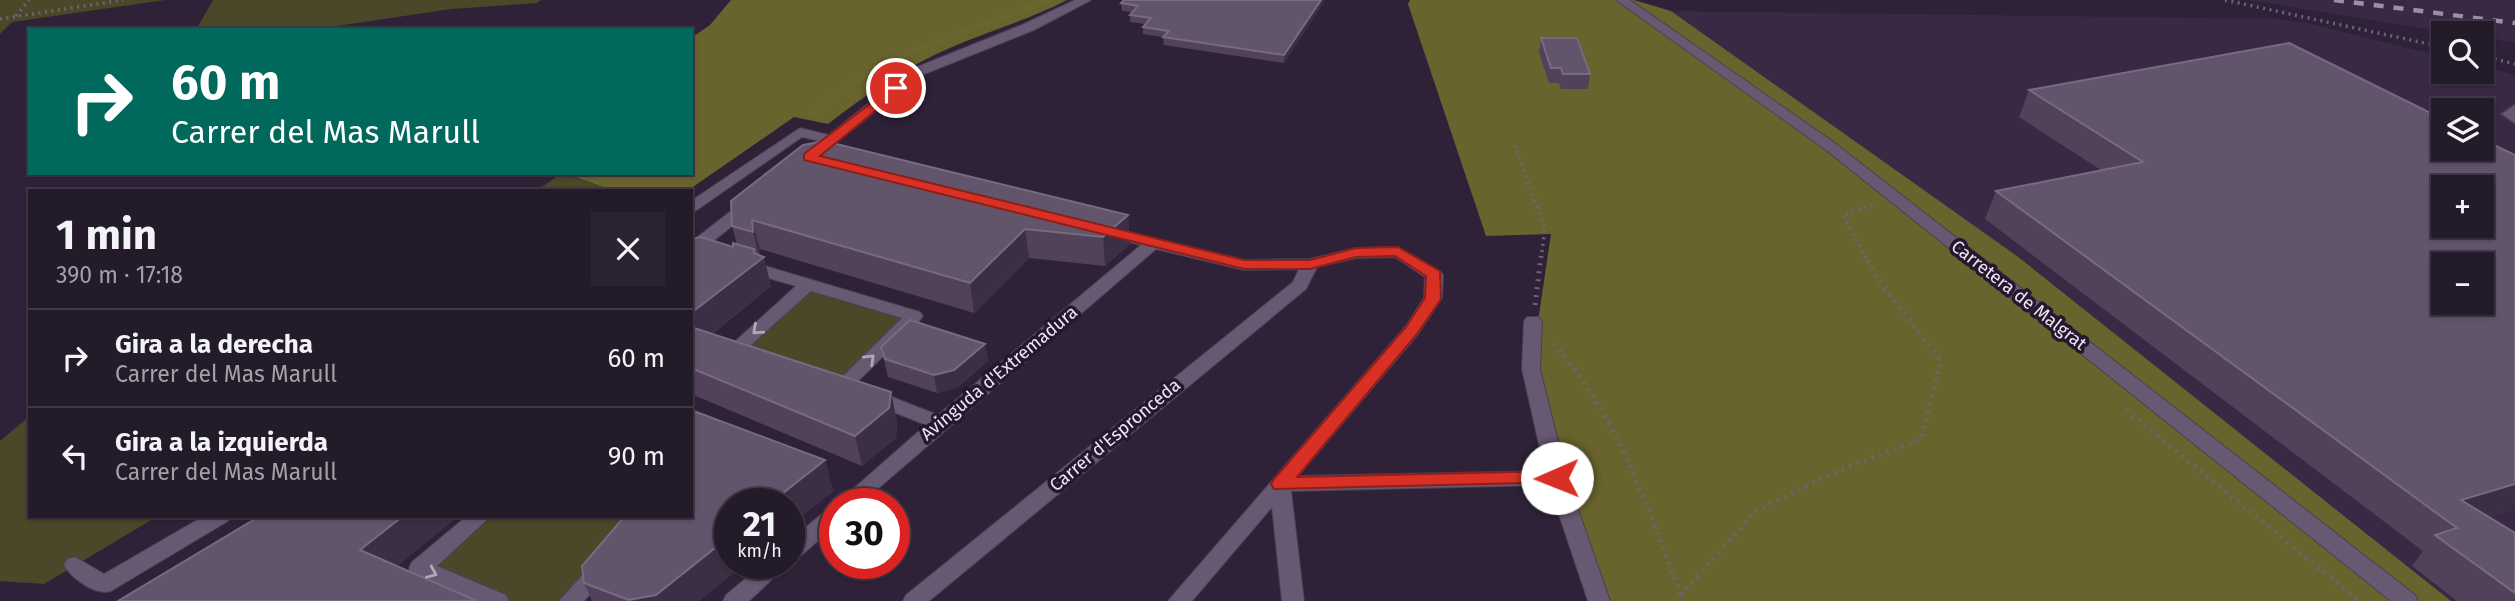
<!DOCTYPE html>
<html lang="es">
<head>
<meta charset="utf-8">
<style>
	:root { --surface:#231a2a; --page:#2b2332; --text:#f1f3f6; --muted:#a3a1a8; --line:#403847 }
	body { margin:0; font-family:"Fira Sans",sans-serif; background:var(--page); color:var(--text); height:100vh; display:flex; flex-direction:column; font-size:26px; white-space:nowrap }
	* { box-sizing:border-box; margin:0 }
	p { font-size:23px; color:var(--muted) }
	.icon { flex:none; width:38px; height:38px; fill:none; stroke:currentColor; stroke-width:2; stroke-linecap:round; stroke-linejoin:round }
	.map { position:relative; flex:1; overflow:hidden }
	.details { position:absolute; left:28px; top:189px; width:665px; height:329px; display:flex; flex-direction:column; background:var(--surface); border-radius:0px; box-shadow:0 2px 5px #0004,0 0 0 2px var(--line) }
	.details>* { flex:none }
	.hud { position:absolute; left:28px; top:28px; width:665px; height:147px; border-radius:0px; box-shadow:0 2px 5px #0004,0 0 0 2px var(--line); background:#00695c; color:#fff; overflow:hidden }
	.fabs { position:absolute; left:2431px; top:21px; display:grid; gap:14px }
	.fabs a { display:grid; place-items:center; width:63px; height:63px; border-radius:0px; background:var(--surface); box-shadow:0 2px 5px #0004,0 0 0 2px var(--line); font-size:35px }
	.speed { position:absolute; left:714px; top:488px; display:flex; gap:14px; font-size:35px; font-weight:700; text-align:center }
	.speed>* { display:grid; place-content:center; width:91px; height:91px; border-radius:50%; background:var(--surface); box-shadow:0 2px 5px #0004,0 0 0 2px var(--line); line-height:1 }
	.speed small { font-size:18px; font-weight:400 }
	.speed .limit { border:10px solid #d22; background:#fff; color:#111 }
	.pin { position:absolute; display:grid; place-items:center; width:60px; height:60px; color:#fff; margin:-30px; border:4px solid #fff; border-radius:50%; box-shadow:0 2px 7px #0007 }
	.me { position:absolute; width:77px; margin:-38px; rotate:269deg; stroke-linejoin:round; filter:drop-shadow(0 0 5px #0008) }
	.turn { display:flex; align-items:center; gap:24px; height:147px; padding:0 28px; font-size:32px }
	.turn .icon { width:91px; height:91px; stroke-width:2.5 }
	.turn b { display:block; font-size:49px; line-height:60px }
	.round { display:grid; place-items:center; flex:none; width:74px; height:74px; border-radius:0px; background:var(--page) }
	.headline { display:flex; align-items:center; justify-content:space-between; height:119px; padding:0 28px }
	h1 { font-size:42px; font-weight:700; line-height:52px }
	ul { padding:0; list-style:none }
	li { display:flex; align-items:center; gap:21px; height:98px; padding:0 28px; border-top:2px solid var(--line) }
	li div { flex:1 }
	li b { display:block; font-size:26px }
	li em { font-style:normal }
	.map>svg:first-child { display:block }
</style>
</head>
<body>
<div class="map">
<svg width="2515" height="601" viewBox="0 0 2515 601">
	<rect width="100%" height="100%" fill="#2f2238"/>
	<g fill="#3a2945" fill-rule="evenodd">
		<polygon points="2249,0 2515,0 2515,42 2482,38 2482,33 2451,33"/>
		<path d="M1671,11L2278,19L2307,23L2443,57V72H2482V66L2515,75V601H2451L2017,256ZM2443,110H2482V149H2443ZM2443,187H2482V226H2443ZM2443,264H2482V303H2443Z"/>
	</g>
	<g fill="#4a4828">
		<polygon points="0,0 165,0 12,22 0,34"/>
		<polygon points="213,0 541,0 537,3 451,9 310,30 196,30"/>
		<polygon points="562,173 614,191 536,191"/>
		<polygon points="808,285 909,321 843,385 736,349"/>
		<polygon points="30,416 30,516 158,516 44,584 0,581 0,441"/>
		<polygon points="481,516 652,516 570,601 498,601 420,568"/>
	</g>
	<g fill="#69642d">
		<path d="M731,0H1067C1030,19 990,31 952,47C907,66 867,94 828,124L794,117L687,191H614L564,173H691V38L710,25Z"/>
		<polygon points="1410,0 1634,0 1671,11 2017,256 2451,601 1599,601 1531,369 1551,234 1486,236 1408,4"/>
	</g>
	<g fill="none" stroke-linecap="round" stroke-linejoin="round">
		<polyline stroke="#6b662f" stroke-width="6" points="810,115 856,81 893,58 1049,0"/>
		<g stroke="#4b3f52" stroke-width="3">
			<polygon id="service" points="2515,105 2515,123 2502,114"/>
		</g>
		<g stroke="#4b3f52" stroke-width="2">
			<g id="pedestrian">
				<polygon points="800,128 837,137 839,140 832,144 802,137 691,214 691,201"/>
				<path d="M204,516H231L228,521L111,591C96,596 72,579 64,565L67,559L75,557L104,574Z"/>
			</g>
		</g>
		<g stroke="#4b3f52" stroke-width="2">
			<g id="minor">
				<polygon points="1075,0 1091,0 1034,30 922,75 815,159 810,161 802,156 912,69 1024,24"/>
				<polygon points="750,199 756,201 758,204 756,207 697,254 691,255 691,242 744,201"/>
				<path d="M1108,227L1244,260L1310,259L1356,248L1398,247L1440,271L1443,275L1442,298L1418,334L1298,476L1545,471L1522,369L1524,321L1527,317H1539L1542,321L1540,369L1567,478L1610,601H1588L1549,485L1291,491L1304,601H1282L1272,507L1192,601H1168L1406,326L1424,298L1425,277L1395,257L1356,258L1317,267L1306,289L929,601H903L906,595L1293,282L1299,269L1244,270L1156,249L860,504H836L926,425L836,389L834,385L902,318L811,291L751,345L761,349L764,353L761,357C752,360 735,355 729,347L796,286L740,270L738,266L740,262H752L920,312L923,316L920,320L856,383L938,415L1141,245L1102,235L1100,232L1102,229Z"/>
				<polygon points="835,506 835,526 797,559 789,561 789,541 828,509"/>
				<polygon points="467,516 491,516 437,566 506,595 509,601 476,601 412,574 409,568 412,562"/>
				<polygon points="602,560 610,562 613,568 584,601 559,601 594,562"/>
				<polygon points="763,564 788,564 749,601 723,601 726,595"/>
			</g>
		</g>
		<g stroke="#4b3f52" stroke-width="2">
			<polygon id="tertiary" points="1616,0 1630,0 1836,144 2415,595 2418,601 2391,601 1826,150"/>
		</g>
		<g stroke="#6e6376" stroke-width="3.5" stroke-dasharray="2 4.5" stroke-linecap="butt">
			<polyline points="2225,0 2443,47"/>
			<polyline points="16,16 29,0"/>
			<polyline points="0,19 123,0"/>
			<polyline points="2482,56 2515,64"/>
			<polyline points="1515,145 1545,229 1541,258"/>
			<polyline points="1866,258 1843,215 1875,204"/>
		</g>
		<g stroke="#6e6376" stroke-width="5" stroke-dasharray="2 6" stroke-linecap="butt">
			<polyline points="1535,305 1541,256"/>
			<path d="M1554,344C1618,416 1650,512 1683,601"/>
			<polyline points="2126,410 2359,601"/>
			<polyline points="1681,595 1757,510 1831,474 1921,439 1941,361 1876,276 1865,256"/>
		</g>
		<use href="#service" fill="#685972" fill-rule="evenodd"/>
		<use href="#pedestrian" fill="#685972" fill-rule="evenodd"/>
		<use href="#minor" fill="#685972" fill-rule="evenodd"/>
		<use href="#tertiary" fill="#685972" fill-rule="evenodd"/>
		<polyline stroke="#9b90a2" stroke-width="4.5" stroke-dasharray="10 10" stroke-linecap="butt" points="2334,0 2515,23"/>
	</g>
	<g fill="#51425a">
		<polygon points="1124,0 1325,0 1284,63 1164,45 1163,37 1143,34 1143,27 1145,24 1130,22 1130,15 1132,12 1122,11 1121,3"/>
		<polygon points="1541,38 1590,74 1588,89 1561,89 1559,83 1549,83 1539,53"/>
		<polygon points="2289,43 2515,508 2488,517 2515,533 2515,601 2457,601 2412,566 2423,551 1985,219 1996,191 2101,170 2019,117 2029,90"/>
		<polygon points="731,201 1128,215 1130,244 1105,266 1029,258 974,313 760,249 760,255 771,286 712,334 891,392 897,422 896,438 862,466 691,394 691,239 733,247 737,245 732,226"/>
		<polygon points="985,344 988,361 957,388 937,393 888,377 881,347"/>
		<polygon points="825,460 833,491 789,526 789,504 730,564 744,564 699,601 592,601 584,583"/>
	</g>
	<g fill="#3c2e45">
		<polygon points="1321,0 1325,0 1284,63 1284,55"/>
		<polygon points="1128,215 1130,244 1105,266 1103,237"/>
		<polygon points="752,220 760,249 760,259 764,257 771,286 691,350 691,313 754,253 754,249 757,262 760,260 753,232"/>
		<polygon points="1025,229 1029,258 974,313 970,283"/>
		<polygon points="985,344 988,361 957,388 937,393 934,375"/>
		<polygon points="891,392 897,422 896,438 862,466 855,436"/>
		<polygon points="825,460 833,491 789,526 789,504 769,504"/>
		<polygon points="2515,484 2515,508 2456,527 2461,500"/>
		<polygon points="403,516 459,516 378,582 360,550"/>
		<polygon points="730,536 730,564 744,564 699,601 629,601 629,600"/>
	</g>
	<g fill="#62546a" stroke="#786a80" stroke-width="2" fill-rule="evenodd">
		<polygon points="1124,0 1321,0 1284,55 1163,37 1169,31 1143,27 1151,18 1130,15 1138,6 1121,3"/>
		<polygon points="1541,38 1577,38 1590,74 1563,74 1561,68 1551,68"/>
		<path d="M2289,43L2443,119V149H2482V139L2515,155V484L2461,500L2515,533V593L2435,535L2457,528L1996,191L2143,162L2029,90ZM2443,187H2482V226H2443ZM2443,264H2482V303H2443Z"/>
		<polygon points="824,141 1128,215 1103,237 1025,229 970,283 752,220 753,232 732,226 731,201 803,145"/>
		<polygon points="701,237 733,247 733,243 754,249 754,253 764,257 691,313 691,239"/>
		<polygon points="910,320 985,344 954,370 934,375 885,359 881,347"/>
		<polygon points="691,327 891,392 889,408 855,436 691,368"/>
		<polygon points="691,410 825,460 769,504 730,504 730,536 656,595 629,600 584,583 582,566 625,516 691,516"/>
		<polygon points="260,516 403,516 360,550 477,601 118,601"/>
	</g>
	<defs><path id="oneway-chevron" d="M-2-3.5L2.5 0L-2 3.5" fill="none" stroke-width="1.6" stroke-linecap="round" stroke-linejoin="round" transform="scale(1.75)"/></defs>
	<g stroke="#b2a6ba">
		<use href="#oneway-chevron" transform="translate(757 330) rotate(138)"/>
		<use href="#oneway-chevron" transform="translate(870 359) rotate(-44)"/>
		<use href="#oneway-chevron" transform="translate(432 573) rotate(23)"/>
	</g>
	<polygon fill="#d93025" stroke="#8d1f18" stroke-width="2" points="896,84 903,88 901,90 820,156 1244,260 1310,260 1356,248 1398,247 1440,271 1441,299 1417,334 1297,477 1557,471 1564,473 1566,478 1564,482 1274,489 1271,484 1274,479 1406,327 1425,298 1426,276 1395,256 1356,257 1310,269 1244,269 804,160 804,154"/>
	<g text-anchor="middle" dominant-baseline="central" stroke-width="7" stroke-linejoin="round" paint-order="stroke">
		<g font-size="18" fill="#eee5f4" stroke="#25182e">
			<text transform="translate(2019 295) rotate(38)">Carretera de Malgrat</text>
			<text transform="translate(999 373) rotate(-40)">Avinguda d'Extremadura</text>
			<text transform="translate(1115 435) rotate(-40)">Carrer d'Espronceda</text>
		</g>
	</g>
</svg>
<div class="fabs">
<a><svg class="icon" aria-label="search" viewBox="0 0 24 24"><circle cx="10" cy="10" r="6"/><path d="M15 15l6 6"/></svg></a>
<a><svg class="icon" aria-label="layers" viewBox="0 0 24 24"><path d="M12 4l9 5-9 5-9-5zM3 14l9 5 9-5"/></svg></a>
<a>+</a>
<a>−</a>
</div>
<div class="speed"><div>21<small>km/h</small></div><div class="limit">30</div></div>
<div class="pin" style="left:896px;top:88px;background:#d93025"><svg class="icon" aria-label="arrive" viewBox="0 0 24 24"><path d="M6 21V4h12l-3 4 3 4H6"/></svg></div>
<svg class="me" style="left:1557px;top:478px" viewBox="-20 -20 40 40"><circle r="19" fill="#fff"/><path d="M0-13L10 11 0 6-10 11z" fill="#d93025"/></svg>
<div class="hud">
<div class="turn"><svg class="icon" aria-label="right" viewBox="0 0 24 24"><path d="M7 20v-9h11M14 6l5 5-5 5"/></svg><div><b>60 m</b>Carrer del Mas Marull</div></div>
</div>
<section class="details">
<div class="headline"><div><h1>1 min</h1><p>390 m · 17:18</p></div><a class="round"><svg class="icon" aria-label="close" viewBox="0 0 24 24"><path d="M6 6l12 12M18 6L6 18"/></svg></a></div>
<ul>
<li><svg class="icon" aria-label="right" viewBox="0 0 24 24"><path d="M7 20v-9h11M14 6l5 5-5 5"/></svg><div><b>Gira a la derecha</b><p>Carrer del Mas Marull</p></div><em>60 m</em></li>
<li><svg class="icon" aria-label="left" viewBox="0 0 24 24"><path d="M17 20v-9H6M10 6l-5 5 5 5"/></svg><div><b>Gira a la izquierda</b><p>Carrer del Mas Marull</p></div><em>90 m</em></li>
</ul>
</section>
</div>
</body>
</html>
